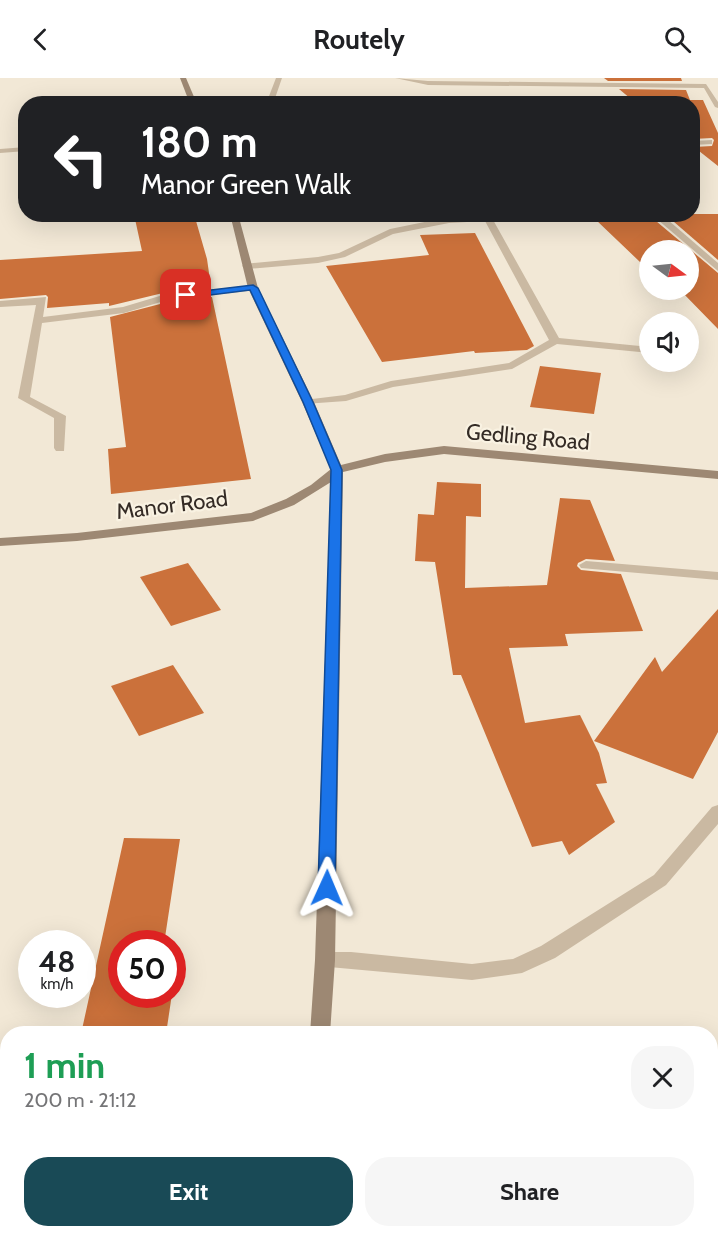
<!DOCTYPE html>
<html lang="en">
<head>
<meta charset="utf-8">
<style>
	:root { --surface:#fff; --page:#f6f6f6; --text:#202124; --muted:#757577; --accent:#194a56 }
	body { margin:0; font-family:Cabin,sans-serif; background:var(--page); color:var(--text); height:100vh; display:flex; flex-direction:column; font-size:22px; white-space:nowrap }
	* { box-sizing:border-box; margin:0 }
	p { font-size:20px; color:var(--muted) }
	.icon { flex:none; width:33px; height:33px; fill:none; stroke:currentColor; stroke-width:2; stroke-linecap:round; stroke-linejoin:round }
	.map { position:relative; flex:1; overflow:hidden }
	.details { position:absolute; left:0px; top:948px; width:718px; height:212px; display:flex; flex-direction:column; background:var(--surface); border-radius:24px 24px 0 0; box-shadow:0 6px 24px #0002 }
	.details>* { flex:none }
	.top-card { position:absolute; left:18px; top:18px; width:682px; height:126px; border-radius:24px; box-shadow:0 6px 24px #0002; background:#202124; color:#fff; overflow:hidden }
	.needle { width:39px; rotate:105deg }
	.tools { position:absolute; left:639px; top:162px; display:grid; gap:12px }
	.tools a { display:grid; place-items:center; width:60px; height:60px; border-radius:50%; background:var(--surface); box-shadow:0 6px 24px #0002; font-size:30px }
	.speed { position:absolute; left:18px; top:852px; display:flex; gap:12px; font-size:30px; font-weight:700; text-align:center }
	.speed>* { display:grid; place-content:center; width:78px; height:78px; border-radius:50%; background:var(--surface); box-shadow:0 6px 24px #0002; line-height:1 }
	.speed small { font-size:15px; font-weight:400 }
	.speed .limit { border:9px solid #d22; background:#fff; color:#111 }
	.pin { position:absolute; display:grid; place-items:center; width:51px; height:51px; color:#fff; margin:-26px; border-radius:12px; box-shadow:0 3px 9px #0006 }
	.me { position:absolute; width:66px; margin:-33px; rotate:1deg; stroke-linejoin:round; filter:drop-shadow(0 0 4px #0008) }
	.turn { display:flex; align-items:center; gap:21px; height:126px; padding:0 24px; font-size:27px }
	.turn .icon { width:78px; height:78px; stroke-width:2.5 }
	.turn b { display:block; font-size:42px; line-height:51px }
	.round { display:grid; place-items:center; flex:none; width:63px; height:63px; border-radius:24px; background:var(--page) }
	.head { display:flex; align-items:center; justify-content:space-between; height:102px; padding:0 24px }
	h1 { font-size:36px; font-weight:700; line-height:45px; color:#1e9e55 }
	.cta { display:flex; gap:12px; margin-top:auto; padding:12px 24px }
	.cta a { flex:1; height:69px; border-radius:24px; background:var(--accent); color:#fff; font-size:24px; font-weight:700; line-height:69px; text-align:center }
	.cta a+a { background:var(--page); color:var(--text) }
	header { display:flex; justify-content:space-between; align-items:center; height:78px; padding:0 24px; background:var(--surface); font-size:27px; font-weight:700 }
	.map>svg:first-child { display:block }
</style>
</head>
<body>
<header><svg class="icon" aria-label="back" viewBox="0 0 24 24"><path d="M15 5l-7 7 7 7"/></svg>Routely<svg class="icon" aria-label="search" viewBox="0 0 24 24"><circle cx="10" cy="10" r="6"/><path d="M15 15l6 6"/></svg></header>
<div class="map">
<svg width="718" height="1159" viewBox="0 0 718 1159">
	<rect width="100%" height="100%" fill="#f2e8d6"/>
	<polygon fill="#acc196" points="379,1152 426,1152 440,1159 379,1159"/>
	<g fill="#cb713b">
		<polygon points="604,0 681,0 682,3 608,3"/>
		<polygon points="619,11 686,12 690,22 703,22 718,55 718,88 694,69 712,68 714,62 712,60 693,61 693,26 637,26"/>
		<polygon points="194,136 207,181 211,209 163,215 109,228 109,225 47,230 48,219 46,217 0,221 0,182 142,173 135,141"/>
		<polygon points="693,136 718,136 718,182 666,137"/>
		<polygon points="650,138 718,195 718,251 680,212 688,212 688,172 650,172 650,185 640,184 595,141"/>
		<polygon points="475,155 534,268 527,272 475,275 474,273 382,284 326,188 429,177 420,157"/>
		<polygon points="212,219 251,401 111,416 108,371 126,369 110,239 164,225"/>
		<polygon points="540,288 601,295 594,336 530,329"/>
		<polygon points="437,404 481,406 481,439 466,438 465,510 547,507 560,420 590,422 615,483 586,481 578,485 577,488 581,492 621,496 643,553 565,556 568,568 509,570 525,645 580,637 599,675 607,705 596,706 615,744 569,777 562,763 532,769 461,597 453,597 435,484 415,483 418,436 434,437"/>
		<polygon points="188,485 221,532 171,548 140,499"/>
		<polygon points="718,531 718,654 693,701 594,663 655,579 662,594"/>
		<polygon points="173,587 204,635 139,658 111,608"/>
		<polygon points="124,760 180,761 164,866 122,866 122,916 172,916 166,956 81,956"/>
	</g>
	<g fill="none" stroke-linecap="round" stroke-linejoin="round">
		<g fill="#cab9a2" fill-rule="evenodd">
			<polygon points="488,137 492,140 559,260 650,269 650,275 557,266 512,291 393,309 346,323 304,326 304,322 345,317 391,303 509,285 549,262 485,143 449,145 393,156 345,179 318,185 247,191 242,188 244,186 318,179 339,175 390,151 449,139"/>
			<polygon points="688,273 696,274 697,276 688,279"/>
			<polygon points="586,483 718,494 718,502 581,490 579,487"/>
		</g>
		<g fill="#cab9a2" fill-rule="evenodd">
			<polygon points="276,0 282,0 273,26 266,26"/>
			<polygon points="395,0 428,3 706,6 718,24 718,30 715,29 704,10 428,7"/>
			<polygon points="712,62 712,66 693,67 693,63"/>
			<polygon points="26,69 26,73 0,75 0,71"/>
			<polygon points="651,136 661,136 718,185 718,193"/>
			<polygon points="253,207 258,210 256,212 164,223 124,235 42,245 30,319 66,338 64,373 56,373 54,370 54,340 18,320 36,227 0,229 0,223 46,219 43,239 123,229 163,217"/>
			<polygon points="718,727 718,746 666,807 555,880 522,895 472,902 318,888 315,882 318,876 325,874 351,874 472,886 513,881 541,868 654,797 712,729"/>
			<polygon points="59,1152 91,1152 88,1159 56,1159"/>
		</g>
		<g fill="#9d8873" fill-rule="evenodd">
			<polygon points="180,0 186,0 197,26 190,26"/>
			<polygon points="230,136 238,136 258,210 314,324 341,387 385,376 444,368 718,393 718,401 444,376 385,384 343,394 335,882 330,956 310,956 315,882 331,404 294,427 253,443 77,463 0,468 0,460 77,455 251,435 286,421 311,407 331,391 302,324 248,210"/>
			<rect x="299" y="1152" width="24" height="7"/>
		</g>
	</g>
	<polygon fill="#1a73e8" stroke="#114b97" stroke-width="1.5" points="253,207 258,210 313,324 342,392 335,810 333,815 327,817 321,815 318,810 331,392 303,324 250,212 186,220 181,217 186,215"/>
	<g text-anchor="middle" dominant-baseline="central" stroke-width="4.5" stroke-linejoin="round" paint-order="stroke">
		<g font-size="22" fill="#342b25" stroke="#f9f2e2">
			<text transform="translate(528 359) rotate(5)">Gedling Road</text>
			<text transform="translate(172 427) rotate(-7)">Manor Road</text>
		</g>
	</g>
</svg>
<div class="tools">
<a><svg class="needle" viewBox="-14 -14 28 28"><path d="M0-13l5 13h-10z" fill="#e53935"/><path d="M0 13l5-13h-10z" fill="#757577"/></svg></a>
<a><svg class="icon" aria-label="sound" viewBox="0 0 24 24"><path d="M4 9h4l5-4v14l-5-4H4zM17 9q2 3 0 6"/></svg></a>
</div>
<div class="speed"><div>48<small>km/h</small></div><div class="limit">50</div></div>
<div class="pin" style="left:186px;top:217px;background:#d93025"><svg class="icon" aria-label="arrive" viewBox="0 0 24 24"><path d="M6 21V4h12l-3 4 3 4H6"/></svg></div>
<svg class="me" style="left:327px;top:810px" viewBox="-20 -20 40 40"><path d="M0-17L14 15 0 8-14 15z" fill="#1a73e8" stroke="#fff" stroke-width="4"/></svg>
<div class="top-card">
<div class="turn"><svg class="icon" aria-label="left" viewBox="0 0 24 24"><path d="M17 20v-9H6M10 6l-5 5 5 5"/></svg><div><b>180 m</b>Manor Green Walk</div></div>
</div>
<section class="details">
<div class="head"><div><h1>1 min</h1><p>200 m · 21:12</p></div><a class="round"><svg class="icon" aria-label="close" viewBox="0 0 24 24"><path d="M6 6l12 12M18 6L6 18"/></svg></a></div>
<div class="cta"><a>Exit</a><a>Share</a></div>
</section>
</div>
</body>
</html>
